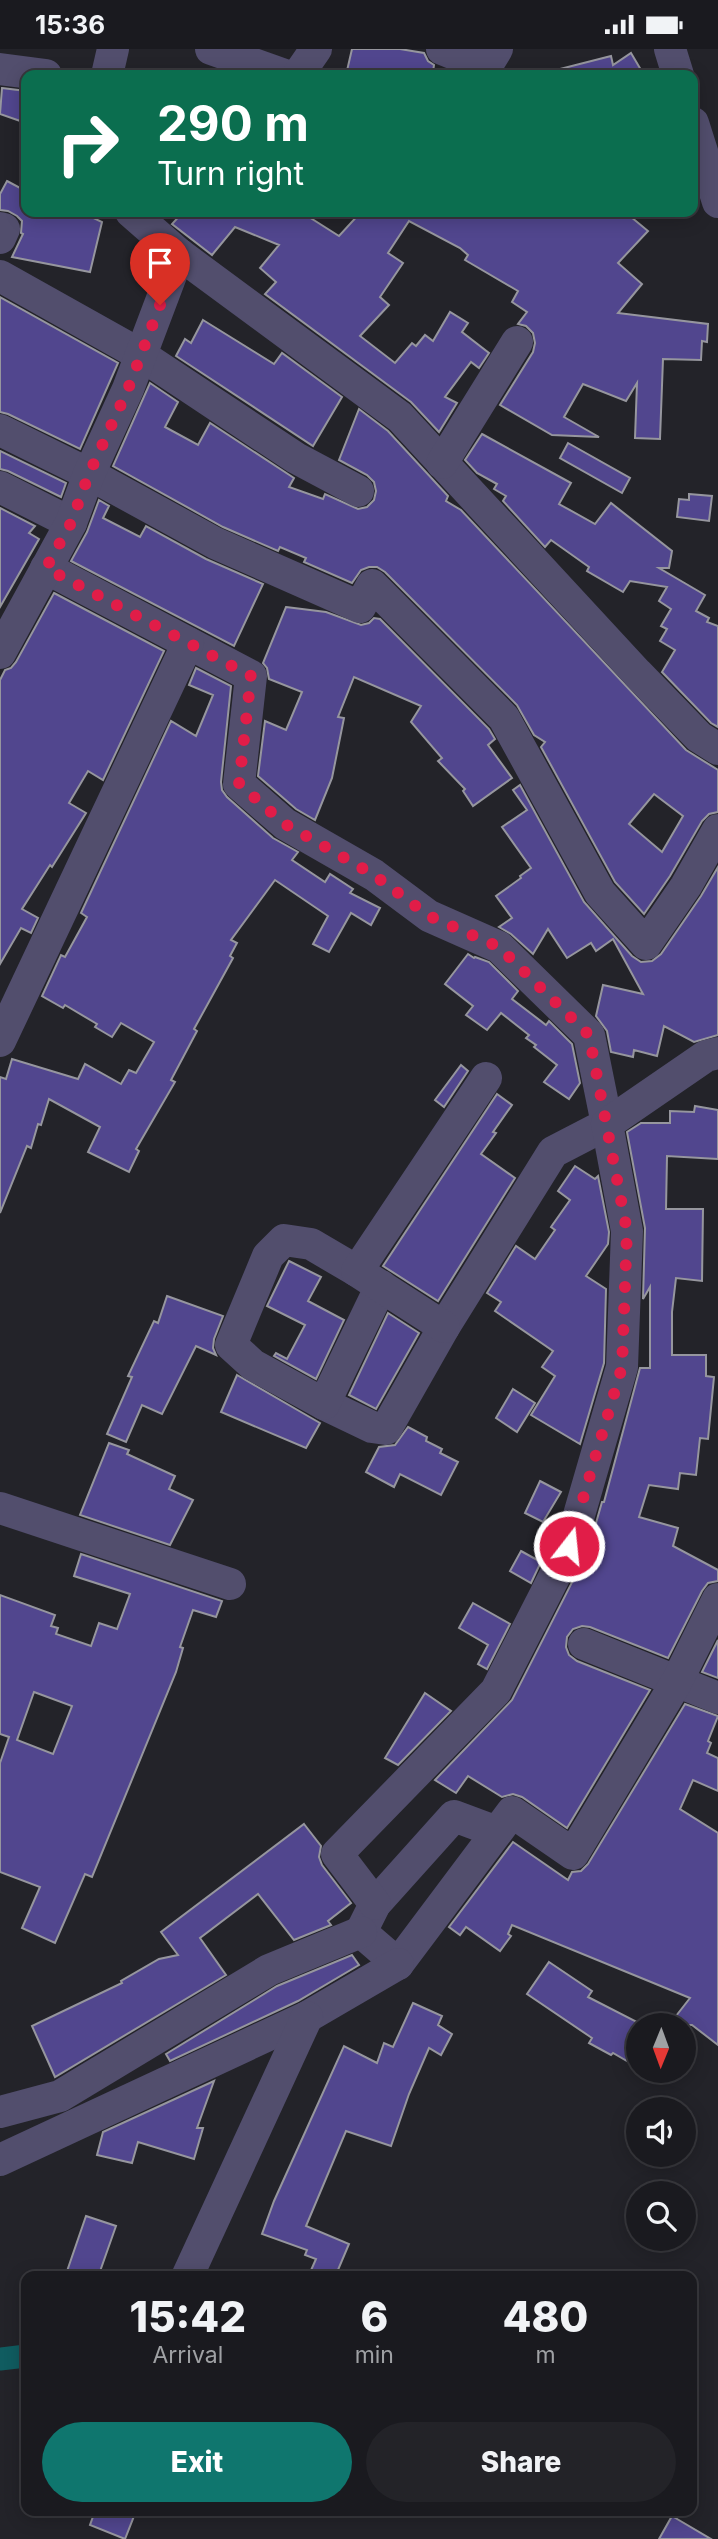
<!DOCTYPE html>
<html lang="en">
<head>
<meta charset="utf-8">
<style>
	:root { --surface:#1a1a1f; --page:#232328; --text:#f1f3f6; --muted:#9fa1a4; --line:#38383d; --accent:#0f766e }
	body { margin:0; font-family:Inter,sans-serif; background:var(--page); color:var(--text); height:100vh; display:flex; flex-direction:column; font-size:26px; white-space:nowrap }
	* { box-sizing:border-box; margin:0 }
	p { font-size:23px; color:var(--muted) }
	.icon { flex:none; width:38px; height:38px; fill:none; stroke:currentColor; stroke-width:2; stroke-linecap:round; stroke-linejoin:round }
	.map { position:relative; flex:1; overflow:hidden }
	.side { position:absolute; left:21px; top:2222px; width:676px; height:245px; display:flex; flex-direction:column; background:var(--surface); border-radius:14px; box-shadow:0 4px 18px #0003,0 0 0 2px var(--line) }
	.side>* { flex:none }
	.hud { position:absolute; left:21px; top:21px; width:677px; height:147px; border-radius:14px; box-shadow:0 4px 18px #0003,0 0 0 2px var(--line); background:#0b6e4f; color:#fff; overflow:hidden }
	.needle { width:46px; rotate:181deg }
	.buttons { position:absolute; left:626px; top:1964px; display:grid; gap:14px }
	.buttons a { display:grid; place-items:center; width:70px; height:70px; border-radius:50%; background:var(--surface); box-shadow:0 4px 18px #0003,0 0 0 2px var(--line); font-size:35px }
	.pin { position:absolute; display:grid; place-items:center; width:60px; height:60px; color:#fff; margin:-72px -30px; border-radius:50% 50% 50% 0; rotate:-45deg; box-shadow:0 0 7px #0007 }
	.pin .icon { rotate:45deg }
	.me { position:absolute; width:77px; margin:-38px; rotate:16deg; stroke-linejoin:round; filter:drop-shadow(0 0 5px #0008) }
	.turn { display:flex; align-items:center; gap:24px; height:147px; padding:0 21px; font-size:32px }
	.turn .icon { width:91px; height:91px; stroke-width:2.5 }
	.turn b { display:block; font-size:49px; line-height:60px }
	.eta { display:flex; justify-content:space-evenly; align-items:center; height:119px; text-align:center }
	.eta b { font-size:42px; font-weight:800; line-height:49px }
	.button { display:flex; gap:14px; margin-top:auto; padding:14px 21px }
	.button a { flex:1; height:80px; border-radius:42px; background:var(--accent); color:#fff; font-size:28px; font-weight:800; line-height:80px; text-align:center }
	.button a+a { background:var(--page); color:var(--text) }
	.status { display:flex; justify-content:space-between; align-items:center; height:49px; padding:0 35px; background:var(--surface); direction:ltr }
	.status svg { height:19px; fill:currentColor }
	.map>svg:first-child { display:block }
</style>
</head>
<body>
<div class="status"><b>15:36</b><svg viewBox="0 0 49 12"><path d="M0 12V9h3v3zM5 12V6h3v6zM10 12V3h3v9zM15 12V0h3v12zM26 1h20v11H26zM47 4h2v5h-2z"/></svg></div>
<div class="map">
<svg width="718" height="2490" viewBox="0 0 718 2490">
	<rect width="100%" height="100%" fill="#232329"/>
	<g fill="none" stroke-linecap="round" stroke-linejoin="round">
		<polyline stroke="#105c60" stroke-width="23" points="0,2310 26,2307"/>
	</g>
	<g fill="#51468e" stroke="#96969e" stroke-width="2" fill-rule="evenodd">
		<polygon points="352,0 400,0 424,4 428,12 434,16 433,23 406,20 405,26 346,26"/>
		<polygon points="631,4 644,26 561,26 560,20 611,7 613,16"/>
		<polygon points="2,39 26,42 26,74 0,65"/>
		<polygon points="7,132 26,142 26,164 81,163 102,173 90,223 12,208 23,185 21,184 22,172 17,167 8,162 0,161 0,145"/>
		<polygon points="183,163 301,163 339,187 361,163 625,163 648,182 618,214 642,235 618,264 708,275 707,293 702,292 701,311 663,310 660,390 635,389 637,334 626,352 583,335 564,368 599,388 552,386 500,356 533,303 535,294 533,284 526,277 518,275 527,263 512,253 518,242 465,211 468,206 460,199 409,172 388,204 403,214 380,248 389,256 360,287 395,314 412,294 416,297 425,286 433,292 450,263 468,274 462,283 489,304 479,319 471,313 445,348 457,354 439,383 411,353 265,245 276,233 260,219 279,196 235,178 212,206 172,175"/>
		<polygon points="0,248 118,314 80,400 8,365 0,363"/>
		<polygon points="203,271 274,315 282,304 342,348 313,397 176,307 185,290 191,294"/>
		<path d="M150,334L178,353L165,378L198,396L210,374L294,429L289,438L323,450L325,445L358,460L367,458L374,451L376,442L374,433L367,426L339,411L359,360L388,382L448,447L446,452L461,461L686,701L718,721V763L709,765L702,772L670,827L644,865L615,833L541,698L545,693L534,686L517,656L385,523L377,518H369L361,521L352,534L304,513L306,509L280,498L278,502L223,478L113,417ZM654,745L683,767L662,803L629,775Z"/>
		<polygon points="482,385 571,434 559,455 595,475 611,454 672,502 669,519 659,519 705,546 696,562 709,569 707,573 718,577 718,678 711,674 662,623 675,601 660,592 667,580 661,577 671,560 659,552 667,538 630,532 623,543 587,522 589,518 551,491 545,498 503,452 506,447 494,440 497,435 477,424 465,411"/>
		<polygon points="568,394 630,429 622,444 560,409"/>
		<polygon points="0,402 66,434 61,448 8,422 0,420"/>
		<polygon points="689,445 712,447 709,472 677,468 679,450 689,451"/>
		<polygon points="99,451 109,457 103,469 140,488 146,477 206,510 263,535 234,597 71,512 87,483"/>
		<polygon points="0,459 35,477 29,484 39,490 0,558"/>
		<polygon points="54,544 164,602 103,731 88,722 69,754 86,764 52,818 50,816 22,860 38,869 31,884 21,879 0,915 0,631 5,621 11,619 16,613"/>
		<polygon points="286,558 326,563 361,576 369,574 374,569 380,570 489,680 495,690 488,696 512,729 473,757 463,742 465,740 438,712 442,709 411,673 421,657 354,628 338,668 344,669 332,729 315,771 296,760 258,727 265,672 286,681 302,643 269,630 267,619 263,614"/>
		<polygon points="196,619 231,637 221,733 222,741 227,748 273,789 298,803 292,811 325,833 330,825 353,840 350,844 380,859 371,876 351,864 329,903 313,895 328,867 275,831 231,891 237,894 230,907 233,909 194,980 197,982 171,1031 175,1033 136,1100 139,1102 129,1123 88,1103 100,1078 49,1050 41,1076 38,1075 31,1099 27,1097 0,1164 0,1028 6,1030 12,1010 78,1030 85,1015 121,1035 129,1021 136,1024 154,993 121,974 112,988 95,978 97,975 65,956 63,959 42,947 61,906 65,908 87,868 81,864 171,672 196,687 213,646 189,636"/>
		<polygon points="520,736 584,853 632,907 641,913 652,912 661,905 701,847 718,818 718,986 694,993 664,977 657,1007 634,1001 633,1008 611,1003 607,982 596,967 603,936 643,945 613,890 596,902 591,894 567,909 548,880 533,905 511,885 499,878 512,869 496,847 521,829 520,827 531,819 502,778 527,761 513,741"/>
		<polygon points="468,905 474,909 475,908 489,913 518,942 512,950 546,976 549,972 572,995 580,1034 569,1050 544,1033 557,1016 534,998 536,996 526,989 529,986 501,964 487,981 466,966 473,957 445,935"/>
		<polygon points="461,1016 468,1022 444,1058 435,1051"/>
		<polygon points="497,1045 512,1056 493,1083 496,1084 481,1105 515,1129 438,1252 383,1217"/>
		<polygon points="695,1057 718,1061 718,1110 667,1107 666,1160 703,1160 702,1232 676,1229 672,1263 672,1306 706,1306 706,1327 714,1328 708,1390 700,1389 696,1426 680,1424 678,1440 649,1436 639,1468 678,1479 673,1497 718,1521 718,1532 708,1534 702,1542 668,1609 590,1578 582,1577 573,1580 567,1588 566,1598 569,1606 577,1612 650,1641 567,1779 522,1748 513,1745 502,1748 468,1727 456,1744 435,1731 512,1651 588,1502 602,1453 604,1453 640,1319 650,1319 650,1238 643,1250 645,1179 627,1083 641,1074 670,1074 670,1062 694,1063"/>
		<polygon points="575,1117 595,1130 598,1127 609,1183 608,1195 586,1227 606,1240 604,1314 580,1395 531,1366 555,1327 542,1318 553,1302 495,1262 501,1253 487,1244 516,1197 535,1210 555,1181 551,1178 570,1151 558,1142"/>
		<polygon points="289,1212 321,1228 308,1252 344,1271 316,1330 274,1307 276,1304 287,1310 305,1276 267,1257"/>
		<polygon points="167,1247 223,1267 214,1290 213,1299 216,1306 196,1297 162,1365 142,1356 126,1393 107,1385 132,1328 128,1327 154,1272 158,1274"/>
		<polygon points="388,1264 419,1284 376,1360 349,1346"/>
		<polygon points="237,1326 320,1374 306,1399 221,1363"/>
		<polygon points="513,1340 535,1354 517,1383 496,1369"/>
		<polygon points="408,1378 427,1388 426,1392 442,1400 440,1404 458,1413 441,1446 400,1425 394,1438 366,1423 379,1398 395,1396"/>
		<polygon points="109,1394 129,1401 127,1405 175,1427 169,1440 193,1451 170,1496 80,1466"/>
		<polygon points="540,1432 561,1443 543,1473 525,1464"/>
		<polygon points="521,1502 541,1513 531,1534 510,1522"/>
		<path d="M81,1505L222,1552L216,1568L193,1561L180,1598L183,1599L176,1623L92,1828L85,1825L55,1894L22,1879L40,1838L0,1823V1714L9,1688L0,1685V1546L55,1566L51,1577L58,1579L56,1585L91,1597L99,1574L117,1580L130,1545L74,1527ZM34,1643L72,1657L53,1705L17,1691Z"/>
		<polygon points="473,1554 510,1575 487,1620 478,1615 488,1596 459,1579"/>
		<polygon points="718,1591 718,1629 702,1623"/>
		<polygon points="425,1644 451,1662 398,1716 385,1709"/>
		<polygon points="685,1655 718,1667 708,1692 711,1694 707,1704 718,1709 718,1742 693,1731 680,1760 718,1784 718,1996 692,1976 669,1976 690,1949 512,1876 508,1885 511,1887 500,1902 466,1878 460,1886 449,1878 513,1793 568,1831 572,1823 581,1822 588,1815"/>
		<polygon points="304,1775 321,1797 319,1808 322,1816 351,1854 328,1872 331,1876 294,1891 258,1845 200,1889 226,1926 55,2028 32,1977 122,1934 121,1932 159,1910 178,1906 161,1883"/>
		<polygon points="352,1906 359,1916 298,1952 170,2012 166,2005 277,1937"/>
		<polygon points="549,1913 592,1942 588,1948 639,1974 639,2019 613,2004 611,2006 589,1994 592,1989 527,1945"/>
		<polygon points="413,1954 442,1967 438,1976 452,1985 441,2006 429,1999 409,2045 391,2097 346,2082 306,2177 349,2195 335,2228 308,2228 316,2210 305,2206 307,2201 262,2185 274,2152 344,1997 377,2014 384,1994 393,1998"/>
		<polygon points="214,2032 197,2079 203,2079 194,2110 138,2093 132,2114 97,2106 103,2083"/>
		<polygon points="86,2167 116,2177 98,2228 65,2228"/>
		<polygon points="95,2462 136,2462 125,2490 90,2476"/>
		<polygon points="672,2467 711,2490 659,2490"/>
	</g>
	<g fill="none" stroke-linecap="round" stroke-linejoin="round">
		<g stroke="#524e6d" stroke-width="32">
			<polyline points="211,0 285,26"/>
			<polyline points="442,0 486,18 497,0"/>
			<polyline points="670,0 678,26"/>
			<polyline points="0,20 46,26"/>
			<polyline points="107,26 113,0"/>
			<polyline points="298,26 316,0"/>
			<polyline points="693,74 718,153"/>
			<polyline points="131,163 179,205 400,368 637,624 699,688 718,700"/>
			<polyline points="0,179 4,180 0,189"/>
			<polyline points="0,227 141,306 296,409 358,442"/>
			<polyline points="0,381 89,425 215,494 360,558 372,536 504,669 600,844 646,895 686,837 718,781"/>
			<polyline points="442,414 517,293"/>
			<polyline points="0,438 71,474"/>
			<polyline points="46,519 251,627 239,735 285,775 374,826 429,867 499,898 589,986 607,1075 553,1103 444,1278 386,1380 372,1378 324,1355"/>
			<polyline points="0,604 71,474 89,425 128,340 179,205"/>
			<polyline points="0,992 188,594"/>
			<polyline points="357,1222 311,1195 284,1191 268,1207 231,1296 253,1316 324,1355 381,1237"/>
			<polyline points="444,1278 357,1222 486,1029"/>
			<polyline points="0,1459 230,1535"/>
			<polyline points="584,1595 718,1649"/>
			<polyline points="497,1783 454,1767 375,1855 361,1883 398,1915 512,1763 573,1805 676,1634 718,1550"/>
			<polyline points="375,1855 337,1805 496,1642 570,1497 622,1318 627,1182 607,1075 706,1007 718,1004"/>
			<polyline points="0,2063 60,2047 269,1921 361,1883"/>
			<polyline points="0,2111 307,1968 398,1915"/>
			<polyline points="187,2228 307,1968"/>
		</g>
	</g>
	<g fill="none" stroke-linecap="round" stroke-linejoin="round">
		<polyline stroke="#e11d48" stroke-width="12" stroke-dasharray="0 21.6" points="160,256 128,340 89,425 71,474 46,519 251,627 239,735 285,775 374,826 429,867 499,898 589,986 627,1182 622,1318 569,1497"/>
	</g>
</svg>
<div class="buttons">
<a><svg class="needle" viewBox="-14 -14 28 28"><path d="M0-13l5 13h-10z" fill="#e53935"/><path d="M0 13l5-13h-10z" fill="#9fa1a4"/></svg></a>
<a><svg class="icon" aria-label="sound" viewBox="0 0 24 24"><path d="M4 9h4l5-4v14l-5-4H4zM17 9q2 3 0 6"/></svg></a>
<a><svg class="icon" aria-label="search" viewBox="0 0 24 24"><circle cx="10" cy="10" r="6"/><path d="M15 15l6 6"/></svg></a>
</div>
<div class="pin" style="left:160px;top:256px;background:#d93025"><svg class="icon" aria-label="arrive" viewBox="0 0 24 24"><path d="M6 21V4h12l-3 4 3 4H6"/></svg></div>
<svg class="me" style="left:569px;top:1497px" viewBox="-20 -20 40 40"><circle r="17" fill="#e11d48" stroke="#fff" stroke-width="3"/><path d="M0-11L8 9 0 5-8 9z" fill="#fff"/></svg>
<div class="hud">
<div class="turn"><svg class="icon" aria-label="right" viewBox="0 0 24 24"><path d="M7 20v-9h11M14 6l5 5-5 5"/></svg><div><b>290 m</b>Turn right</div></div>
</div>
<section class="side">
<div class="eta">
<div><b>15:42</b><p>Arrival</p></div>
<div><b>6</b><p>min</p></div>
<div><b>480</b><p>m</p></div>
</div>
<div class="button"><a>Exit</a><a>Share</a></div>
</section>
</div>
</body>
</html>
